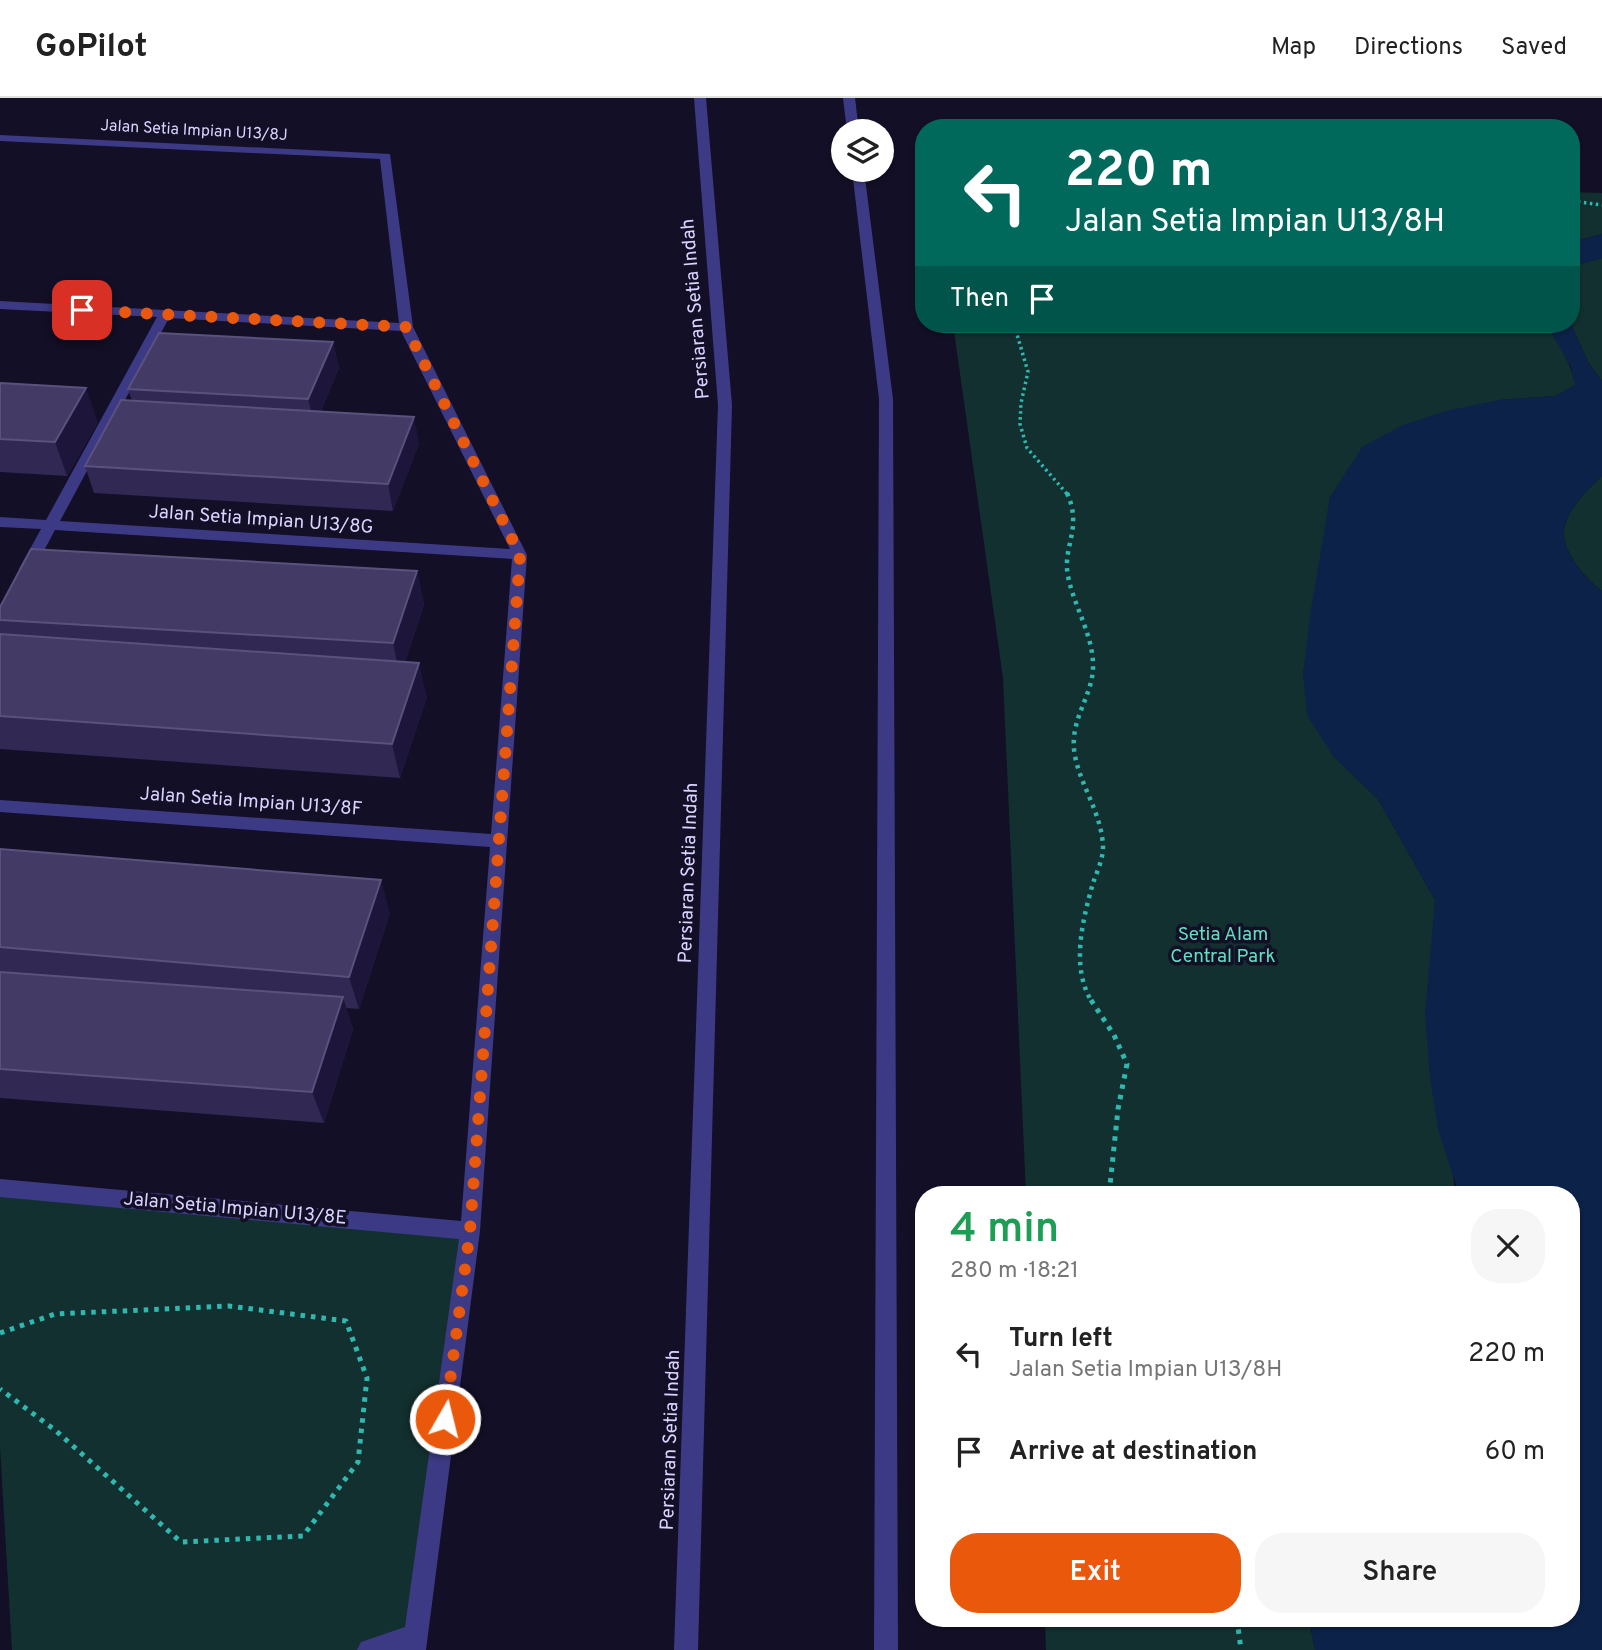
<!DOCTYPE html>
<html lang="en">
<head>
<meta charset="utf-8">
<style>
	:root { --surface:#fff; --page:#f6f6f6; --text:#222; --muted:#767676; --line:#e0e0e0; --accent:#ea580c }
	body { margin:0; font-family:Overpass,sans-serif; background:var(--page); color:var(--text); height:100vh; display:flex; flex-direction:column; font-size:26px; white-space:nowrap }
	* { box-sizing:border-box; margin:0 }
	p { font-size:23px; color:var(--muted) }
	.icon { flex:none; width:38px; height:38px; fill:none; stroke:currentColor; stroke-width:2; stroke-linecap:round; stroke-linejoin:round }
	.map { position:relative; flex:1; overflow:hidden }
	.sheet { position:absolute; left:915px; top:1088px; width:665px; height:441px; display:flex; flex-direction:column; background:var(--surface); border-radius:28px; box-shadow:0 2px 5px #0004 }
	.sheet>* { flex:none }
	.banner { position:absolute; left:915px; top:21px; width:665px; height:214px; border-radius:28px; box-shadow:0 2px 5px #0004; background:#00695c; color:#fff; overflow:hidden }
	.tools { position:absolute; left:831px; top:21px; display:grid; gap:14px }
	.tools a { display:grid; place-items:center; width:63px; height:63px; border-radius:50%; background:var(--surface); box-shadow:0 2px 5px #0004; font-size:35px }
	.pin { position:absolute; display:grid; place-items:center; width:60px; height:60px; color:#fff; margin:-30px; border-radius:14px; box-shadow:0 4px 10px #0006 }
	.me { position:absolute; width:77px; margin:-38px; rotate:8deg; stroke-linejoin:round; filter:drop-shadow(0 0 5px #0008) }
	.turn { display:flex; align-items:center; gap:24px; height:147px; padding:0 35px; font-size:32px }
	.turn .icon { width:91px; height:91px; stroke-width:2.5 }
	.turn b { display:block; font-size:49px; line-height:60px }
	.then { display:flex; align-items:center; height:66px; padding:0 35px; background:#0003; gap:14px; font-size:26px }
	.round { display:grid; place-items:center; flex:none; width:74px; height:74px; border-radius:28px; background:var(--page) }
	.head { display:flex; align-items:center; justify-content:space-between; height:119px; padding:0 35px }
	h1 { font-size:42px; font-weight:600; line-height:52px; color:#1e9e55 }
	.button { display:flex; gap:14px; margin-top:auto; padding:14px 35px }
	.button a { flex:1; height:80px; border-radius:28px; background:var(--accent); color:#fff; font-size:28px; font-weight:600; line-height:80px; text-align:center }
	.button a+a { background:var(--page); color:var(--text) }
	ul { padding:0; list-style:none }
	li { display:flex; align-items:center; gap:21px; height:98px; padding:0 35px }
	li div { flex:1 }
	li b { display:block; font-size:26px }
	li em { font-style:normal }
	header { display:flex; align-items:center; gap:42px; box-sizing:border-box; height:98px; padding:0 35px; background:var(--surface); border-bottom:2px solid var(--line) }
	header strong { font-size:33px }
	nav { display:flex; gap:38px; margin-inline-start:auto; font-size:24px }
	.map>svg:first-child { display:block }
</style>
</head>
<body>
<header>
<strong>GoPilot</strong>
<nav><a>Map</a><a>Directions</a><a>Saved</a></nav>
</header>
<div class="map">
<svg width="1602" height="1552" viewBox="0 0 1602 1552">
	<rect width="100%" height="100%" fill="#130f26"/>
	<g fill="#12302f">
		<polygon points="1572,94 1602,95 1602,136 1572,144"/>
		<polygon points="1602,160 1602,283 1588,264 1571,226 1572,168"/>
		<path d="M953,226H1546C1559,245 1570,264 1576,287L1555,298L1499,302L1330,399L1303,576L1333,658L1378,701L1435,802L1432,853L1455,1097H1026L1003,580Z"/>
		<path d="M1602,378V493C1586,481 1562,454 1564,432C1566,413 1588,390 1602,378Z"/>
		<polygon points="0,1090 470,1133 416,1537 369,1552 12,1552 0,1349"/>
		<polygon points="1045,1521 1309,1521 1315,1552 1046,1552"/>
	</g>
	<g fill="#0c2248">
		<polygon points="1602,136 1602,160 1572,168 1572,144"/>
		<path d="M1546,226H1571L1588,264L1602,283V378C1588,390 1566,413 1564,432C1562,454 1586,481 1602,493V1552H1315L1309,1521H1572V1097H1455L1457,1090L1438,1031L1430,980L1425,916L1435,802L1378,701L1333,658L1307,617L1303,576L1310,517L1330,399L1362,349L1403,327L1446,313L1499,302L1555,298L1575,287L1571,269Z"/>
	</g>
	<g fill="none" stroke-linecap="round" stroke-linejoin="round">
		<g stroke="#2fb8b0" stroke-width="3.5" stroke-dasharray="2.5 3.5" stroke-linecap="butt">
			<polyline points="1572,103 1602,107"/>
			<polyline points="1014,226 1028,274 1021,305 1020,326 1027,350 1068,397"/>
		</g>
		<path stroke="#2fb8b0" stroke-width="4.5" stroke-dasharray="3.5 5" stroke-linecap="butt" d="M1067,395C1083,430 1062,449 1068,478C1074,509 1094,538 1093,570C1092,600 1068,623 1075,658C1081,689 1102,716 1103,749C1103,761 1097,774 1093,785C1083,821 1070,869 1092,904"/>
		<g stroke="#2fb8b0" stroke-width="5" stroke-dasharray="4.5 6" stroke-linecap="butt">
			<polyline points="1091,902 1114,937 1127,966 1118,1011 1109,1097"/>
			<polyline points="0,1235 55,1216 229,1208 346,1223 367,1280 358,1364 303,1438 181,1444 55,1332 0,1291"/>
			<polyline points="1237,1521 1241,1552"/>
		</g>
		<g fill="#3d3a85" fill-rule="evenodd">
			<polygon points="694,0 706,0 732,307 698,1552 674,1552 718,307"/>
			<polygon points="843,0 855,0 859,33 847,33"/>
			<path d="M0,37L390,56L413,229L527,457L480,1133L426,1552H357L361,1544L405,1529L459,1141L0,1099V1081L461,1123L490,749L0,714V702L491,736L512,461L55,432L32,475H22L19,471L41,431L0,429V419L46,422L157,219L0,211V203L399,225L380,61L0,43ZM169,220L401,233L510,451L60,423Z"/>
			<polygon points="852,72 864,72 893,301 898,1552 874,1552 879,301"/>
		</g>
	</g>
	<g fill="#312854">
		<polygon points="333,244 339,270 321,313 419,345 393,413 94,395 85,368 132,303 128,291"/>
		<polygon points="0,285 98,324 67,378 0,374"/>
		<polygon points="417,473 424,507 405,564 427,599 400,680 0,651 0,509"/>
		<polygon points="0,751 390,815 359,911 346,910 353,931 324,1025 0,1000"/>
	</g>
	<g fill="#1d163a">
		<polygon points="333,244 339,270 315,327 308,301"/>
		<polygon points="86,290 98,324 67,378 55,344"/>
		<polygon points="414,319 419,345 393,413 388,386"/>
		<polygon points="417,473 424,507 400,579 393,545"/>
		<polygon points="419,565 427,599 400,680 392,646"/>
		<polygon points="381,782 390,815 359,911 349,879"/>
		<polygon points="343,899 353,931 324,1025 312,994"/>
	</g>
	<g fill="#433a66" stroke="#5a527e" stroke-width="2">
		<polygon points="159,235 333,244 308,301 128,291"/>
		<polygon points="0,285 86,290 55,344 0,341"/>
		<polygon points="121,302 414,319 388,386 85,368"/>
		<polygon points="31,451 417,473 393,545 0,522 0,509"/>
		<polygon points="0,536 419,565 392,646 0,618"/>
		<polygon points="0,751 381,782 349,879 0,849"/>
		<polygon points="0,874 343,899 312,994 0,971"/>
	</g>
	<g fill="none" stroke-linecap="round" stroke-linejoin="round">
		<polyline stroke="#ea580c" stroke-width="12" stroke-dasharray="0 21.6" points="82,212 406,229 520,457 470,1133 445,1321"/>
	</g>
	<g text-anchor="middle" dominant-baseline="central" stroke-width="7" stroke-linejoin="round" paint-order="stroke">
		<g font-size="16" fill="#d9d4ff" stroke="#130f26">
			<text transform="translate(194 33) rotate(3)">Jalan Setia Impian U13/8J</text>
		</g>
		<g font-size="19" fill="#d9d4ff" stroke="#130f26">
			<text transform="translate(696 211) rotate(-95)">Persiaran Setia Indah</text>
			<text transform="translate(261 422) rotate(4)">Jalan Setia Impian U13/8G</text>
			<text transform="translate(251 704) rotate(4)">Jalan Setia Impian U13/8F</text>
			<text transform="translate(689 775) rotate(-88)">Persiaran Setia Indah</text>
			<text transform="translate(235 1111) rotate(5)">Jalan Setia Impian U13/8E</text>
			<text transform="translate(671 1342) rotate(-88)">Persiaran Setia Indah</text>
		</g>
		<g font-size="19" fill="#5fe0c0" stroke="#130f26">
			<text x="1223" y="837">Setia Alam<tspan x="1223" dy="22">Central Park</tspan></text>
		</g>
	</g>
</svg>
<div class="tools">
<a><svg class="icon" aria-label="layers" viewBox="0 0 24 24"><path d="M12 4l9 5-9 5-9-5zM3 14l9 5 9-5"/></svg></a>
</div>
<div class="pin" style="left:82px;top:212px;background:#d93025"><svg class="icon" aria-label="arrive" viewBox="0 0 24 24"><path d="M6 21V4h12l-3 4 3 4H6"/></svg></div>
<svg class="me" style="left:445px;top:1321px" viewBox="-20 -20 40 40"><circle r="17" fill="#ea580c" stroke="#fff" stroke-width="3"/><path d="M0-11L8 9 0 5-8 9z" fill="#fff"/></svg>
<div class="banner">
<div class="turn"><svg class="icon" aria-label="left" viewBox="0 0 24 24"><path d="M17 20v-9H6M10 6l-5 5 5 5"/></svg><div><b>220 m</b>Jalan Setia Impian U13/8H</div></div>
<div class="then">Then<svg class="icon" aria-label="arrive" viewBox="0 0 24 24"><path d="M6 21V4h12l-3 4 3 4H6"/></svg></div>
</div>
<section class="sheet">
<div class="head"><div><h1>4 min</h1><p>280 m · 18:21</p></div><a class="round"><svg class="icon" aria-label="close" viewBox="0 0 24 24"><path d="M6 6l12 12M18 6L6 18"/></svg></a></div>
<ul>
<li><svg class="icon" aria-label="left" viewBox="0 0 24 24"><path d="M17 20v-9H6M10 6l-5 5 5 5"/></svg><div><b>Turn left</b><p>Jalan Setia Impian U13/8H</p></div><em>220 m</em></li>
<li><svg class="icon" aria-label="arrive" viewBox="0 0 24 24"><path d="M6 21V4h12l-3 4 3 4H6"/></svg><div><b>Arrive at destination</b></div><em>60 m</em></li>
</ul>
<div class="button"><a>Exit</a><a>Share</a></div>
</section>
</div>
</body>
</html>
